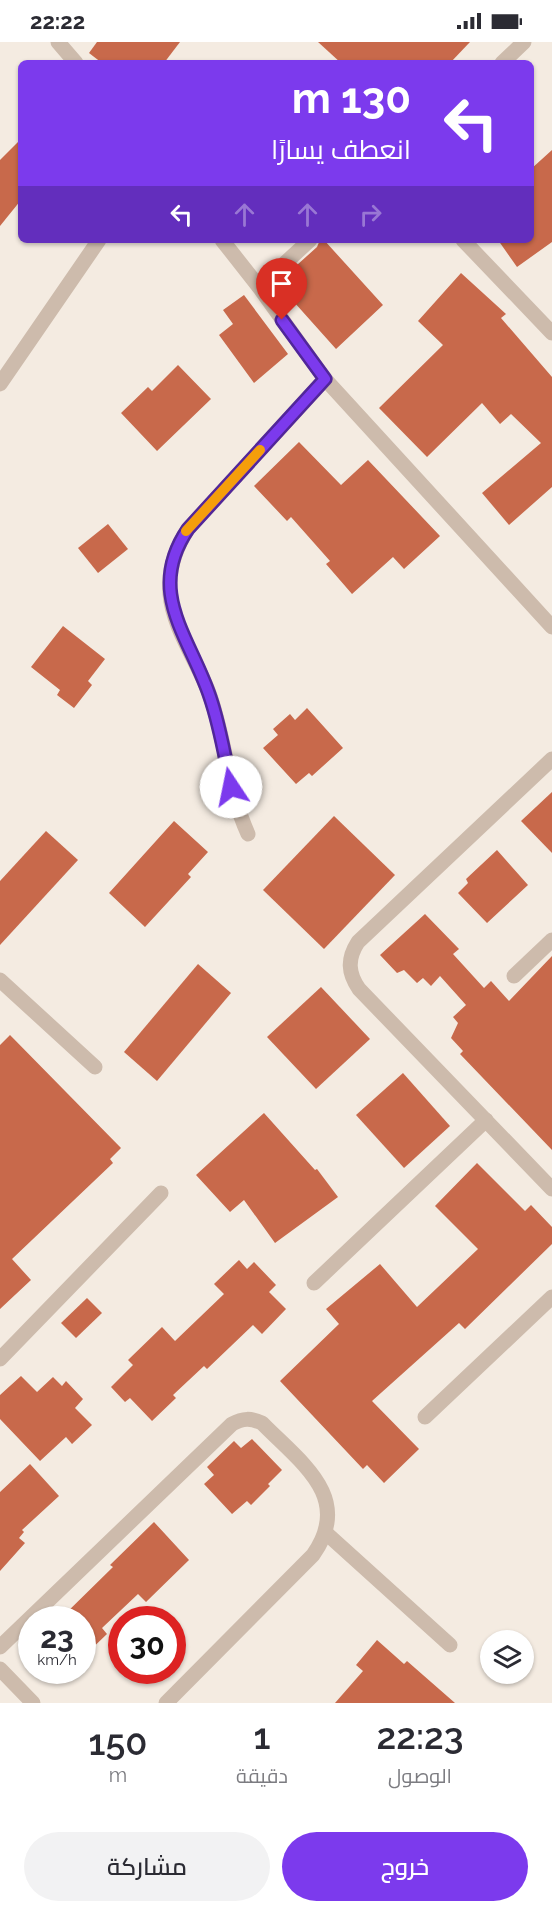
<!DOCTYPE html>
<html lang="ar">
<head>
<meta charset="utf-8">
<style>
	:root { --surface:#fff; --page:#f2f2f3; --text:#2b2b33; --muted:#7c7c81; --accent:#7c3aed }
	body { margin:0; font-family:Raleway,Cairo,sans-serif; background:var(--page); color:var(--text); direction:rtl; height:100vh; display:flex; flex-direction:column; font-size:22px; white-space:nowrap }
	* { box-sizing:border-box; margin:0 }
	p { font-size:20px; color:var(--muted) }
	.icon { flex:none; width:33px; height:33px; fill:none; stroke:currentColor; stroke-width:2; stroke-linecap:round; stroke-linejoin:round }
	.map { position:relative; height:1661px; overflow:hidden; direction:ltr }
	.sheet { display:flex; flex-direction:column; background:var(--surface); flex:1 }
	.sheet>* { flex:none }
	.guide { position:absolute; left:18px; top:18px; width:516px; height:183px; border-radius:9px; box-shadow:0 2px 4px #0004; direction:rtl; background:#7c3aed; color:#fff; overflow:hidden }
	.tools { position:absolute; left:480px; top:1588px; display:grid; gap:12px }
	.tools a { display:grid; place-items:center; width:54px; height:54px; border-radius:50%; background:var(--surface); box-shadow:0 2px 4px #0004; font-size:30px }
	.speed { position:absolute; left:18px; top:1564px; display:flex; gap:12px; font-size:30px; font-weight:700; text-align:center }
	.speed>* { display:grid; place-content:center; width:78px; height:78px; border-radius:50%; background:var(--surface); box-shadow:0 2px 4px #0004; line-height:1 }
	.speed small { font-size:15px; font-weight:400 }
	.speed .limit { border:9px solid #d22; background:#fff; color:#111 }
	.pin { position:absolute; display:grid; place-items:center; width:51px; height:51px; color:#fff; margin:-62px -26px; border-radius:50% 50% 50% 0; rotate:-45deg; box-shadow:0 0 6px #0007 }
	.pin .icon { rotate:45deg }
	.me { position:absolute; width:66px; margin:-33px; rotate:349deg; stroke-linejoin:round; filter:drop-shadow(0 0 4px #0008) }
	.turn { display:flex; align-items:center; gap:21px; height:126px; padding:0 24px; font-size:27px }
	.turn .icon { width:78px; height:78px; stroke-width:2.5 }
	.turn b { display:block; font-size:42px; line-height:51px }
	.lanes { display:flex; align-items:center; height:57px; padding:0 24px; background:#0003; justify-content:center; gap:30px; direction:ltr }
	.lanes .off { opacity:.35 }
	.eta { display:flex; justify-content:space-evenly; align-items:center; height:102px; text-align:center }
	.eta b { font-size:36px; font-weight:600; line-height:42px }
	.primary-button { display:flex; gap:12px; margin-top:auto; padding:12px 24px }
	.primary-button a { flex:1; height:69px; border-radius:36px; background:var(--accent); color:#fff; font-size:24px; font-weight:600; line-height:69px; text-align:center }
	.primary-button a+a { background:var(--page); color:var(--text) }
	.status { display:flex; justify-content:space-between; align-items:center; height:42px; padding:0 30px; background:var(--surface); direction:ltr }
	.status svg { height:16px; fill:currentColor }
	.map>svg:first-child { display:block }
</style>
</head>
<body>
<div class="status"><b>22:22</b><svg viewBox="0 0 49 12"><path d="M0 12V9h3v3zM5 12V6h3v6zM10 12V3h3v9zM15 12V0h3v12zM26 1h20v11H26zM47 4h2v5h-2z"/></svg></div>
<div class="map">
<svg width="552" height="1661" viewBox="0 0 552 1661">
	<rect width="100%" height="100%" fill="#f4ebe1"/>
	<g fill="#c8694b">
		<polygon points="97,0 180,0 164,21 102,21 89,11"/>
		<polygon points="318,0 470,0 450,21 341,21"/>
		<polygon points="21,97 21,158 0,184 0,118"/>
		<polygon points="552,108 552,200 517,225 498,198 531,198 531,127"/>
		<polygon points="320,198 324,198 383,263 336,307 277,241 317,205"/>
		<polygon points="461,231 506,272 501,276 552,335 552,445 509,483 482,451 541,401 511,372 500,382 482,361 427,415 379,366 443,303 418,279"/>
		<polygon points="244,253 288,312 254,341 219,293 233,282 223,268"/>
		<polygon points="178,323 211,357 157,409 121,371 148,345 152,349"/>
		<polygon points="299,400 341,443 368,418 440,494 404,527 393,515 352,552 326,522 330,519 291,475 287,479 254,444"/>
		<polygon points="108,482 128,507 98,531 78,506"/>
		<polygon points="63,584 105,617 88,639 92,643 74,666 57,653 60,648 31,625"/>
		<polygon points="307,666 343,706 312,734 309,731 296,742 263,706 278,693 273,687 290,672 295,678"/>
		<polygon points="552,750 552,811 521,779"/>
		<polygon points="334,774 395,833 324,907 263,848"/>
		<polygon points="174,779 208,810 188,832 191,835 145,885 109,851"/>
		<polygon points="46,789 78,818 0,903 0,839"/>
		<polygon points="497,808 528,843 487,881 458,851 468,841 466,837"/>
		<polygon points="425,872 459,907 453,912 484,946 491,939 509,959 552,914 552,1108 460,1012 463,1009 451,996 458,981 453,975 466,963 440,934 431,944 423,936 417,941 404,928 397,931 380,913"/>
		<polygon points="198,922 231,951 157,1039 124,1010"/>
		<polygon points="321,945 370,997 316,1047 267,995"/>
		<polygon points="10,993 121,1106 110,1117 113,1121 12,1217 31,1238 0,1267 0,1003"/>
		<polygon points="403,1031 450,1084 404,1126 356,1073"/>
		<polygon points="264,1071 315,1128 317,1127 338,1155 275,1201 244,1158 230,1170 196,1133"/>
		<polygon points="477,1121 525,1169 531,1163 552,1185 552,1202 465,1287 459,1281 372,1359 419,1407 384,1441 367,1423 363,1427 280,1339 339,1282 326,1267 380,1222 417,1265 478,1207 435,1164"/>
		<polygon points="239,1218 247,1227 254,1220 276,1243 269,1250 286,1267 262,1292 253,1283 207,1327 204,1324 173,1353 176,1356 152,1379 130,1356 125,1360 111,1345 133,1323 128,1318 162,1285 175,1299 224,1252 214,1242"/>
		<polygon points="87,1256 102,1271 76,1296 61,1281"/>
		<polygon points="21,1334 37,1350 53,1335 62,1344 66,1339 83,1357 75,1366 92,1383 72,1402 66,1395 40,1419 0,1377 0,1353"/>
		<polygon points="252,1397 282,1428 268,1442 270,1444 251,1463 247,1459 232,1472 204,1442 214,1433 207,1425 234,1399 241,1406"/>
		<polygon points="30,1422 59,1454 22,1488 24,1490 19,1496 25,1501 0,1529 0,1450"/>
		<polygon points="154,1480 189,1518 146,1560 138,1552 102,1586 107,1592 82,1616 82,1578 59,1578 113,1525 110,1523"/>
		<polygon points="377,1598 404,1622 407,1619 455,1661 335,1661 363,1629 356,1623"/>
	</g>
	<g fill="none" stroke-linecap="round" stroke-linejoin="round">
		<g stroke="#cdbbac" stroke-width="15">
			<polyline points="58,0 76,21"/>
			<polyline points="502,21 524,0"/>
			<polyline points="222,198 259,245 325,337 552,585"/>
			<polyline points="463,198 552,291"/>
			<polyline points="259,245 310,198"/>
			<polyline points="0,342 99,198"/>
			<path d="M552,717L358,900C347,917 348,931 359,947L552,1147"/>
			<path d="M248,792C228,748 226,700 210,654C199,621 173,588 170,552C168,529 175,507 188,487L325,337"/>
			<polyline points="514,934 552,898"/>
			<polyline points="0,938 95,1025"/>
			<polyline points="314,1241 486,1078"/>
			<polyline points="0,1317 161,1151"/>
			<polyline points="425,1375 552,1255"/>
			<polyline points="326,1491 450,1603"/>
			<path d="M0,1605L232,1382C243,1376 251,1376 262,1381C300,1420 354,1455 313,1513L166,1661"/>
			<polyline points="0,1627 33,1661"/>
		</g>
	</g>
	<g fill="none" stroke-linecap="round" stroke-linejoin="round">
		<g stroke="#51269a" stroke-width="15">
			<path id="route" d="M231,745C225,715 220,684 210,655C190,595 145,550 188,487L325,337L282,278"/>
		</g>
		<use href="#route" stroke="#7c3aed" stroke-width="10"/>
		<polyline stroke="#f59e0b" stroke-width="10" points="186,489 260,408"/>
	</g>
</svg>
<div class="tools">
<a><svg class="icon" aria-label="layers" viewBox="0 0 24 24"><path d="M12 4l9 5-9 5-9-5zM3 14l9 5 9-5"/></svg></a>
</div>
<div class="speed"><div>23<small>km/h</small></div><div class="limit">30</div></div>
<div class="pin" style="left:282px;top:278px;background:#d93025"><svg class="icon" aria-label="arrive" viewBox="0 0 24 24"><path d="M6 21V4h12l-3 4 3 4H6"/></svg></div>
<svg class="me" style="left:231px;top:745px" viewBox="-20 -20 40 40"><circle r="19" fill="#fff"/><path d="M0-13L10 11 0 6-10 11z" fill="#7c3aed"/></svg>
<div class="guide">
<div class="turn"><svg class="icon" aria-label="left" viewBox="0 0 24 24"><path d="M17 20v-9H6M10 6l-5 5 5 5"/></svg><div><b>130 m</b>انعطف يسارًا</div></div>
<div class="lanes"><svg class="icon" aria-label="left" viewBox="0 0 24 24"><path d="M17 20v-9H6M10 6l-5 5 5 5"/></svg><svg class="icon off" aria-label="ahead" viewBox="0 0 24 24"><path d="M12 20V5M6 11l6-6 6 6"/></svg><svg class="icon off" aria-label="ahead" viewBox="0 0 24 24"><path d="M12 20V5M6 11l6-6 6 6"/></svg><svg class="icon off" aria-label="right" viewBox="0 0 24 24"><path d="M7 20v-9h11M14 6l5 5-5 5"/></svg></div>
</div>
</div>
<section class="sheet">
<div class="eta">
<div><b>22:23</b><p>الوصول</p></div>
<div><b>1</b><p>دقيقة</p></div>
<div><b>150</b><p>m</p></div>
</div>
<div class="primary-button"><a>خروج</a><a>مشاركة</a></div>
</section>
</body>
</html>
